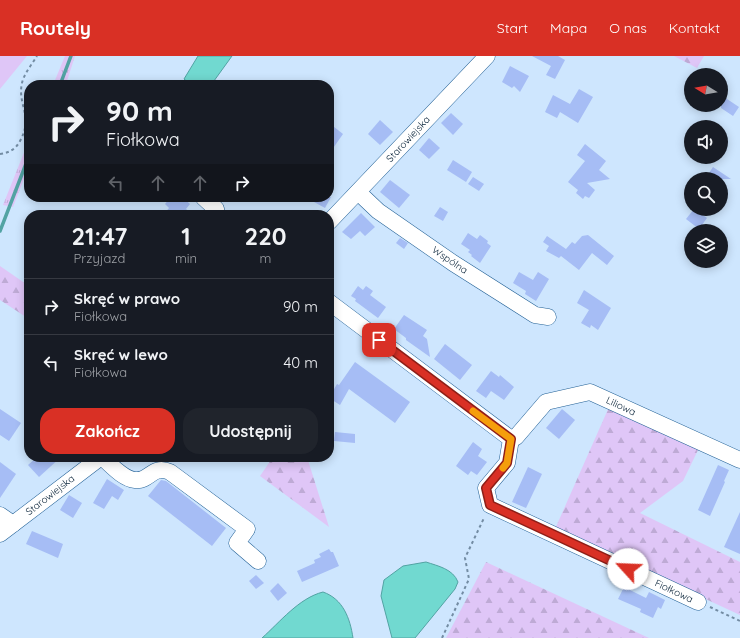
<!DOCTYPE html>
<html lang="pl">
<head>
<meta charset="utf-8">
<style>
	:root { --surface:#171b24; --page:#20242c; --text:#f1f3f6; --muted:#9ea1a6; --line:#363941; --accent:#d93025 }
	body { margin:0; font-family:Quicksand,sans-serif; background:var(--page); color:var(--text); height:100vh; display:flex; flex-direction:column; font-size:15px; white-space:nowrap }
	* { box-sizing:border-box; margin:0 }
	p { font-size:13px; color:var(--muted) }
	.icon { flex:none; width:22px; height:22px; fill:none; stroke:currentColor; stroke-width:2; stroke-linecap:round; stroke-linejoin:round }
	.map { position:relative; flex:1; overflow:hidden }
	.sheet { position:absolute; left:24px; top:154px; width:310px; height:252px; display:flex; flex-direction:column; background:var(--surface); border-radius:16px; box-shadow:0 2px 10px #0003 }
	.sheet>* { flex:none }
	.hud { position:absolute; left:24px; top:24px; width:310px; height:122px; border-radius:16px; box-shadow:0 2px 10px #0003; background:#171b24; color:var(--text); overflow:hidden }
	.needle { width:26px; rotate:281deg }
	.tools { position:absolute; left:684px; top:12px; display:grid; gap:8px }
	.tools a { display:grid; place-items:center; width:44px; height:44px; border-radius:50%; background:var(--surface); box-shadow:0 2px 10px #0003; font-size:20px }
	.pin { position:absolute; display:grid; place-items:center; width:34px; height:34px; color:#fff; margin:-17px; border-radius:8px; box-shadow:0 2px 6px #0006 }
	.me { position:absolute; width:44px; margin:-22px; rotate:295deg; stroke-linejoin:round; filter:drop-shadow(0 0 3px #0008) }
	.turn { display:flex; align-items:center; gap:14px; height:84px; padding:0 16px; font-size:18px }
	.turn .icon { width:52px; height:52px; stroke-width:2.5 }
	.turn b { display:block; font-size:28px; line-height:34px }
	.lanes { display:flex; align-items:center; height:38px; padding:0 16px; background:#0003; justify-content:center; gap:20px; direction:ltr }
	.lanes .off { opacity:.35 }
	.eta { display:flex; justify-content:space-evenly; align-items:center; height:68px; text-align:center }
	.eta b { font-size:24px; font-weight:700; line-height:28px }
	.button { display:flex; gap:8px; margin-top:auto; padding:8px 16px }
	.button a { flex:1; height:46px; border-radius:16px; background:var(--accent); color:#fff; font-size:16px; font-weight:700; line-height:46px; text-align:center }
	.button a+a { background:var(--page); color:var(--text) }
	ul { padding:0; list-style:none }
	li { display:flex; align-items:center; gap:12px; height:56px; padding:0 16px; border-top:1px solid var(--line) }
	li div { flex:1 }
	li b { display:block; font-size:15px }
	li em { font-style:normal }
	header { display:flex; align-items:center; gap:24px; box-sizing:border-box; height:56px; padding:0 20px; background:var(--accent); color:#fff }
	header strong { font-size:19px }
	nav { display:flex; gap:22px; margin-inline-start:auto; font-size:14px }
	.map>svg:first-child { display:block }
</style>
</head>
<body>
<header>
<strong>Routely</strong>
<nav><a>Start</a><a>Mapa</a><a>O nas</a><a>Kontakt</a></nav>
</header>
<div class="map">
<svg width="740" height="582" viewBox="0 0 740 582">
	<defs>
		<pattern id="grass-tufts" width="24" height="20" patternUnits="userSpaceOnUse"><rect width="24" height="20" fill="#dfc6f7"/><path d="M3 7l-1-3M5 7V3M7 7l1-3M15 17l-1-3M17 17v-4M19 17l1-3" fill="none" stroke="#beaad5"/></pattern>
		<pattern id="forest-firs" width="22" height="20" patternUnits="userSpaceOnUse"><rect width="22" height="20" fill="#dfc6f7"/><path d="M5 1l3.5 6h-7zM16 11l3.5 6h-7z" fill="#beaad5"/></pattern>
	</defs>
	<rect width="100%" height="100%" fill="#cee6fe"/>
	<g fill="url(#grass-tufts)">
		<polygon points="65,0 75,0 67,25 65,29 53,29"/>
		<polygon points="29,84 29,110 13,151 3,149"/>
	</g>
	<g fill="url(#forest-firs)">
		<polygon points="674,0 704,0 697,12"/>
		<polygon points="0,210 29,230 29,263 0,244"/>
		<polygon points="609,351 699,392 683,425 640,457 740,506 740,559 555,473"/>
		<polygon points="273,401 307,401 329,471 260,420"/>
		<polygon points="486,506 649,582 446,582"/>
	</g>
	<polygon fill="#dfc6f7" points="0,0 27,0 0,33"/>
	<g fill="#71d9d0" stroke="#52a3a3">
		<polygon points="198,0 232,0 211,29 191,29 184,23"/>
		<path d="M426,506C438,510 453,513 458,526L455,533L415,582H392L381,540L384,524L403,510Z"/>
		<path d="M323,536C343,543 350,562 353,582H262C280,566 299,542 323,536Z"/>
	</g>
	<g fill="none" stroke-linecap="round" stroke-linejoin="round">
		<g stroke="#52a3a3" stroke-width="3.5">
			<polyline points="60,29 71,0"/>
			<polyline points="0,175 29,100"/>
		</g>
	</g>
	<g fill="#a6bdf5">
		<polygon points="532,0 558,0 565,4 555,23 546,19 551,10"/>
		<polygon points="510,10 529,20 520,36 514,30 512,32 502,26"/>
		<polygon points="579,33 593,41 578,67 560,56 557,62 545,56 553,39 570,48"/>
		<polygon points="721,39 739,51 733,60 721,52"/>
		<polygon points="451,57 463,68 453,79 441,67"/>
		<polygon points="380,64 393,76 380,89 368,78"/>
		<polygon points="329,67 343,78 329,98"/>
		<polygon points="429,82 440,92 429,103 419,94"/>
		<polygon points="585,88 606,105 599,114 610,123 587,127 595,134 589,142 585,140 583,143 576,137 578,134 568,126 585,105 577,99"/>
		<polygon points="453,104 472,116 466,126 447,114"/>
		<polygon points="713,111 731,123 705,123"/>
		<polygon points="473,121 484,128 479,135 468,128"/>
		<polygon points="390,124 410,139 399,152 380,136"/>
		<polygon points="171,141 182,141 190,148 186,153 193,159 163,159 169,152 165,148"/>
		<polygon points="305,141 331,141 325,152"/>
		<polygon points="440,151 448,156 443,165 434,160"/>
		<polygon points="694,153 707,162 699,173 686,163"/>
		<polygon points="361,157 375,171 365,180 360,175 351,183 342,176"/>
		<polygon points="468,177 477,183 480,179 488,185 487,187 491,190 480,207 471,200 472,199 468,196 470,194 461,188"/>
		<polygon points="588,179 614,200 607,209 592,197 579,214 561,200 559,202 546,195 549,190 543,186 547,180 566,193 572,186 575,188 582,180"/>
		<polygon points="400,182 408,187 404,193 396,187"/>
		<polygon points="519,216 533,224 538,216 549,223 536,245 525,238 526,235 513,227"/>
		<polygon points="358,230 363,234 366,230 373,235 370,239 386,251 378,262 355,245 356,243 351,240"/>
		<polygon points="584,234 611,252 598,274 591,269 590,272 581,267 589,254 577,247"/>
		<polygon points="404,259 427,274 423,280 427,283 430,301 406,284 406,282 394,273"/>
		<polygon points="445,288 472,309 460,324 434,303"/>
		<polygon points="355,306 410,346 395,367 349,333 340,349 329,342 337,328 339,329"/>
		<polygon points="491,315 499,321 500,319 514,331 504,344 491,335 486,342 476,335"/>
		<polygon points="0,353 21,367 9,385 0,379"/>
		<polygon points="562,353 575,364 559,383 546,372"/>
		<polygon points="335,376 355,378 355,387 334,385"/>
		<polygon points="473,386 482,393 478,400 487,406 477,419 471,415 468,419 456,410"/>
		<polygon points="37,401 61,401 39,421 28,409"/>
		<polygon points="0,406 16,418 0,442"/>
		<polygon points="718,409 729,414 724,425 725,426 710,460 698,454"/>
		<polygon points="528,411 542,418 526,452 512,446"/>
		<polygon points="107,423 124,434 118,444 112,440 104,453 93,447"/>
		<polygon points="161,424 166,425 226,472 212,490 148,440"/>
		<polygon points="69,439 82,447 73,462 60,454"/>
		<polygon points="740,456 740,498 724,491"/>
		<polygon points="32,475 63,488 58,502 26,488"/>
		<polygon points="329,493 331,496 333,496 339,510 302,526 297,515 315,507 314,504 321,501 319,498"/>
		<polygon points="256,519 264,527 256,533 249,525"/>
		<polygon points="278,527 287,537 278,545 270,535"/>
		<polygon points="624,531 646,542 649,536 665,544 661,553 658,551 653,562 640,556 641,553 618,543"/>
	</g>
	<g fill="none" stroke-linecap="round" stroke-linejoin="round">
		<g stroke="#236196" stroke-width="17">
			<g id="minor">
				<polyline points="358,136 378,155 453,207 535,259 548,261"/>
				<polyline points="203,141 216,153 217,159"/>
				<polyline points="329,166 487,0"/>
				<polyline points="329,246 511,383 507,407 486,432 490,449 698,546"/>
				<polyline points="511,383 516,381 546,346 590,336 740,404"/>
				<path d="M102,401C111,409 123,423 135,424C150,426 152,408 170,416L247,473L237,487L258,505"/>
				<polyline points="0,459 13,468"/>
				<polyline points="0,478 101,401"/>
			</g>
		</g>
		<g stroke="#738ca3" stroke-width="2" stroke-dasharray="3 3" stroke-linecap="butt">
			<path d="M0,98C9,97 16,93 20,85C34,60 17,49 22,27C24,18 32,8 37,0"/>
			<polyline points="710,551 740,565"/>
			<polyline points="442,582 469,523 465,502 484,462"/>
		</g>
		<use href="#minor" stroke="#fff" stroke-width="16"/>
	</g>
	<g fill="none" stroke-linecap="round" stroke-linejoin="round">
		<g stroke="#8d1f18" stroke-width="10">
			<polyline id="route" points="379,284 511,383 507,407 486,432 490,449 628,513"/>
		</g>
		<use href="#route" stroke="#d93025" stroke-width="7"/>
		<polyline stroke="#f59e0b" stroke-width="7" points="473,355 511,383 507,407 503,412"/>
	</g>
	<g text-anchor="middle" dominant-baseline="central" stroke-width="4" stroke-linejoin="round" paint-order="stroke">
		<g font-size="10" fill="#0b253b" stroke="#fff">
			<text transform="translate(408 83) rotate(-47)">Starowiejska</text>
			<text transform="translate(450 204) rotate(34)">Wspólna</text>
			<text transform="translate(621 350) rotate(25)">Liliowa</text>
			<text transform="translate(50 439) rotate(-38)">Starowiejska</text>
			<text transform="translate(674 535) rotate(25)">Fiołkowa</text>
		</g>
	</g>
</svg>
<div class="tools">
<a><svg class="needle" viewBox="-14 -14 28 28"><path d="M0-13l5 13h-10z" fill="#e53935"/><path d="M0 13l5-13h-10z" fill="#9ea1a6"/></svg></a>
<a><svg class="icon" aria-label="sound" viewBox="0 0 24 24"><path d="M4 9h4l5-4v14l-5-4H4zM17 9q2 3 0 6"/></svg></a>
<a><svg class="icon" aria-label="search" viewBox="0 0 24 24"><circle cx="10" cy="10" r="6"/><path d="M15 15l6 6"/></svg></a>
<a><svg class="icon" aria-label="layers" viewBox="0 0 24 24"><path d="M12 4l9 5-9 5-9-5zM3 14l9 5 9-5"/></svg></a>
</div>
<div class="pin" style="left:379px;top:284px;background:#d93025"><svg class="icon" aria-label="arrive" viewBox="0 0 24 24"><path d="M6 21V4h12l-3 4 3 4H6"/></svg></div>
<svg class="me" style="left:628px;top:513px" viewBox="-20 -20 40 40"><circle r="19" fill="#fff"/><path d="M0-13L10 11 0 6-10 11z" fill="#d93025"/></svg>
<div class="hud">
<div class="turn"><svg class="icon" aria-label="right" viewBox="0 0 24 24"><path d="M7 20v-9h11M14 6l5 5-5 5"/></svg><div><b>90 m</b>Fiołkowa</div></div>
<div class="lanes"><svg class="icon off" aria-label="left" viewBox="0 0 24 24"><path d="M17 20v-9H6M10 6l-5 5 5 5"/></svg><svg class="icon off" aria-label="ahead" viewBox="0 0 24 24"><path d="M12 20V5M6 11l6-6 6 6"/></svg><svg class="icon off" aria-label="ahead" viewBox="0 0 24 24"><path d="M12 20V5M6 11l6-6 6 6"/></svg><svg class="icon" aria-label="right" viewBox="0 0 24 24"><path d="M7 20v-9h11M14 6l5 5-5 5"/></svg></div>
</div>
<section class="sheet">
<div class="eta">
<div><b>21:47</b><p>Przyjazd</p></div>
<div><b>1</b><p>min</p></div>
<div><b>220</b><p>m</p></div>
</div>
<ul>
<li><svg class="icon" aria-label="right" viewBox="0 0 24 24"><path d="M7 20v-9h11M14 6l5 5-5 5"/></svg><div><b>Skręć w prawo</b><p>Fiołkowa</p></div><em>90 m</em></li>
<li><svg class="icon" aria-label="left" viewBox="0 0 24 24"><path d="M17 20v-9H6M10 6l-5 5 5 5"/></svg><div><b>Skręć w lewo</b><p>Fiołkowa</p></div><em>40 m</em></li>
</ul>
<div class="button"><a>Zakończ</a><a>Udostępnij</a></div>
</section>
</div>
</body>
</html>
